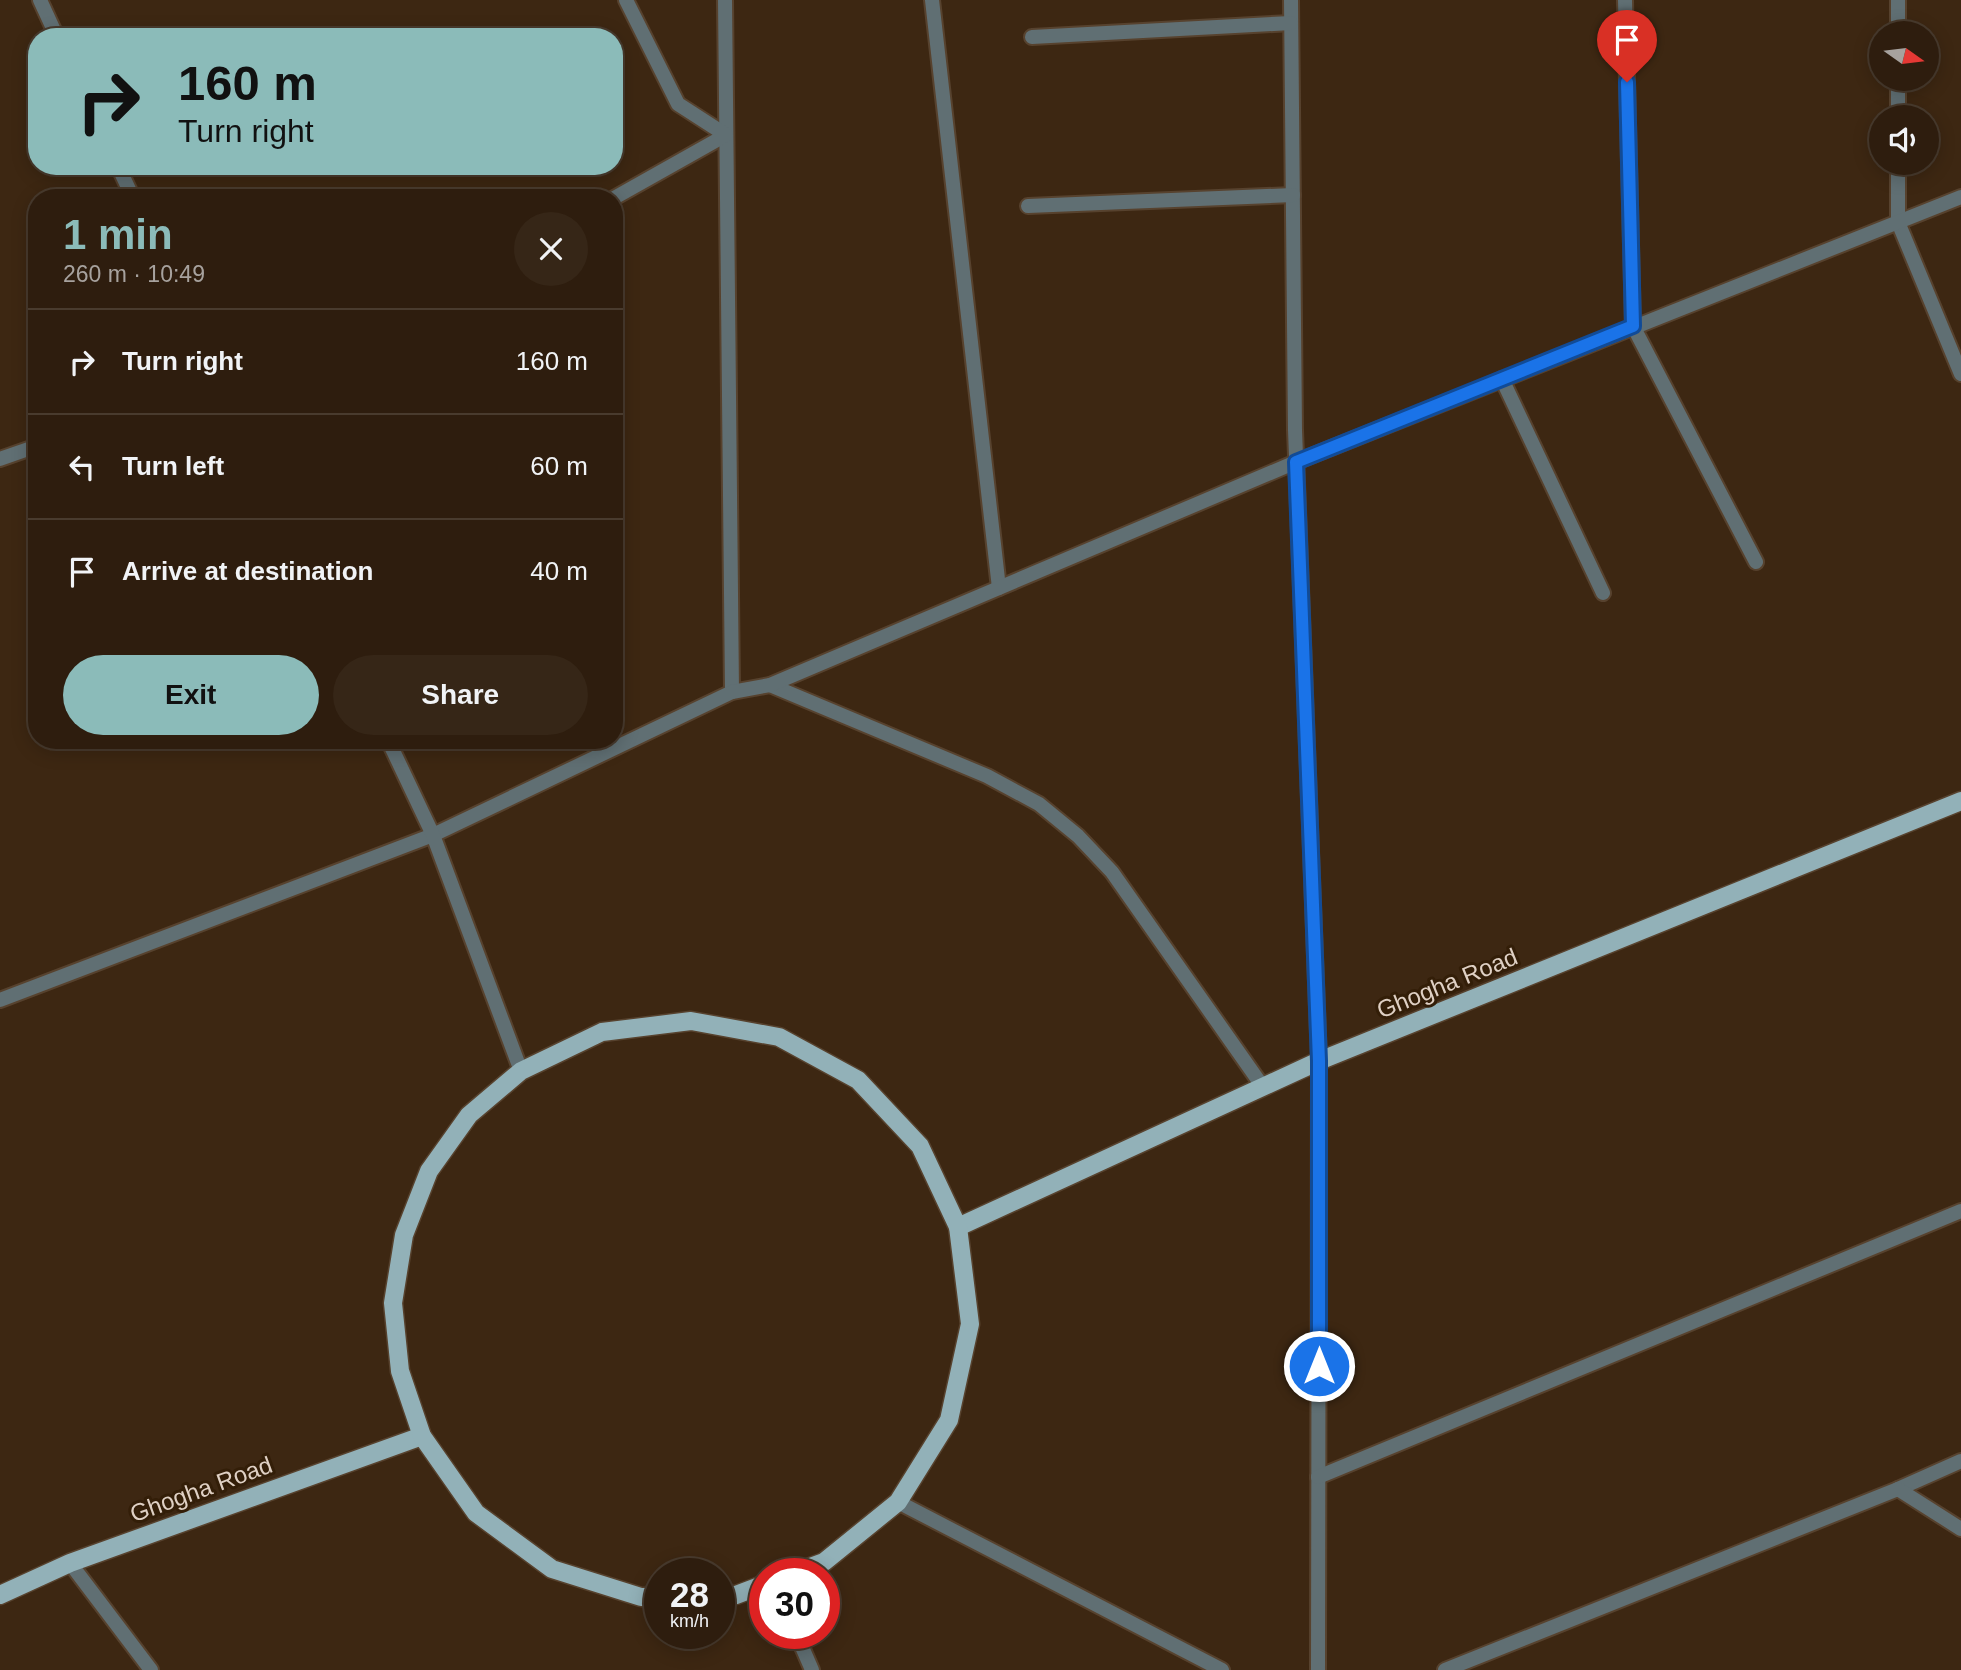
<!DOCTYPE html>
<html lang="en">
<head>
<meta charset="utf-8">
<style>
	:root { --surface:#2e1d0e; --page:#362617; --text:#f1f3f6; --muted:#a7a29e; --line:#493b2e; --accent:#8bbbb9 }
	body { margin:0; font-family:Helvetica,sans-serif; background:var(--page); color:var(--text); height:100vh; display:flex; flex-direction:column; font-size:26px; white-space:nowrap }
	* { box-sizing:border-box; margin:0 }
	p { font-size:23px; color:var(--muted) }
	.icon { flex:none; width:38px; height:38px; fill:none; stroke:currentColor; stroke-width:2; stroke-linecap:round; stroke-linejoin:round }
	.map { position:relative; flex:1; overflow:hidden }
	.details { position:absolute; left:28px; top:189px; width:595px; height:560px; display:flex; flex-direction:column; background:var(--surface); border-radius:28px; box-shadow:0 4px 18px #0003,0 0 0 2px var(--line) }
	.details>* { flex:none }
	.hud { position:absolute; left:28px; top:28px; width:595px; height:147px; border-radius:28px; box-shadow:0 4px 18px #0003,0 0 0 2px var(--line); background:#8bbbb9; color:#111; overflow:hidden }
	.needle { width:46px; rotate:104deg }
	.tools { position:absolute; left:1869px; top:21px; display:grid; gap:14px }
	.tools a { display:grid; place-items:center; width:70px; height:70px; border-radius:50%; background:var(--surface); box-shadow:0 4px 18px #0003,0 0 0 2px var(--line); font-size:35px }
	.speed { position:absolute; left:644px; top:1558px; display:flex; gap:14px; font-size:35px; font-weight:700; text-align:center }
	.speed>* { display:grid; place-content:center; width:91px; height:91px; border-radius:50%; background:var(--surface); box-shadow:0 4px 18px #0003,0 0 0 2px var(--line); line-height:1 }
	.speed small { font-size:18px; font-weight:400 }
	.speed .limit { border:10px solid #d22; background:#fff; color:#111 }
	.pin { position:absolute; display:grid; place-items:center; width:60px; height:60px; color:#fff; margin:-72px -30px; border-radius:50% 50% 50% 0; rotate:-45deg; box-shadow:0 0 7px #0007 }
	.pin .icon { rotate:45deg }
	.me { position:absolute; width:77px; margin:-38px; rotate:0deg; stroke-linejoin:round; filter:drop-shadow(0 0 5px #0008) }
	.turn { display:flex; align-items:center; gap:24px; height:147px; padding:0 35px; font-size:32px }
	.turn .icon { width:91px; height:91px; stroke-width:2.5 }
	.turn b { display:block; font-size:49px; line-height:60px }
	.round { display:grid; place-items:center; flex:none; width:74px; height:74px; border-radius:37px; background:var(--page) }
	.summary { display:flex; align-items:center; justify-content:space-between; height:119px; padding:0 35px }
	h1 { font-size:42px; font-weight:600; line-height:52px; color:var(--accent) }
	.button { display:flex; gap:14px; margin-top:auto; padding:14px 35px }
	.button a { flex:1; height:80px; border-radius:42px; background:var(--accent); color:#111; font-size:28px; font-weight:600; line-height:80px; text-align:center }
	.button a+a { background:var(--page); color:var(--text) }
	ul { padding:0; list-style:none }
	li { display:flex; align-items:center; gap:21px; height:105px; padding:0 35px; border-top:2px solid var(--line) }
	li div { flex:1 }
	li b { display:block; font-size:26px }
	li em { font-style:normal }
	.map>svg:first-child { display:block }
</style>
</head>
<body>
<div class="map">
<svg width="1961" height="1670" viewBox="0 0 1961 1670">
	<rect width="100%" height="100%" fill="#3d2712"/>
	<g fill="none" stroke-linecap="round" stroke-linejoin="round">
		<g stroke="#57422e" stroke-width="18">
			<g id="minor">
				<polyline points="725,0 732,692"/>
				<polyline points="932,0 999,588"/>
				<polyline points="1291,0 1295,430 1319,1061 1318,1670"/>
				<polyline points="1625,0 1633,326 1756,562"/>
				<polyline points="1898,0 1898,33"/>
				<polyline points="1032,37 1291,23"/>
				<polyline points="1898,79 1898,117"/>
				<polyline points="1898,163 1898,222 1961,374"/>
				<polyline points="614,198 726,135 678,104 626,0"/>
				<polyline points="1028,206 1293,195"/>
				<polyline points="1502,379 1603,593"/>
				<polyline points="0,459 37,446"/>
				<polyline points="770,685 987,776 1039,804 1078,836 1112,872 1263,1087"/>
				<polyline points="0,1000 433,835 732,692 770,685 1296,462 1961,197"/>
				<polyline points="1318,1477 1961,1211"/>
				<polyline points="1898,1489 1961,1461"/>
				<polyline points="898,1502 1222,1670"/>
				<polyline points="70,1563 151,1670"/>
				<polyline points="796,1633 812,1670"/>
				<polyline points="1445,1670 1898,1489 1961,1529"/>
			</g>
		</g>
		<g stroke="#57422e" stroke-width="18">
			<g id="tertiary">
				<polyline points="40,0 57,37"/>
				<polyline points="118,166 133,198"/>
				<polyline points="388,740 433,835 521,1071"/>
			</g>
		</g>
		<g stroke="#57422e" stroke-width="21">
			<g id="primary">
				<polyline points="958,1227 1319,1061 1961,801"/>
				<polyline points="0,1595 70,1563 422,1436"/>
				<polyline points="719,1595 736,1595 765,1584"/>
				<polyline points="660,1597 641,1597 552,1569 476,1513 422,1436 400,1371 393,1303 404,1235 429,1171 469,1115 521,1071 602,1032 691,1021 779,1037 858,1080 920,1146 958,1227 970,1324 949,1420 898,1502 824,1562 794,1573"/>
			</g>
		</g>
		<use href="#minor" stroke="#606f73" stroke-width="14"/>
		<use href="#tertiary" stroke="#606f73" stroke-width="14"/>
		<use href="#primary" stroke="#92b1b8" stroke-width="18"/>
	</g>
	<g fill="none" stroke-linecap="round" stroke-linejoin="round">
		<g stroke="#114b97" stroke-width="18">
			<polyline id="route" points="1319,1366 1319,1061 1296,462 1633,326 1627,82"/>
		</g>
		<use href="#route" stroke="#1a73e8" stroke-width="12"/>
	</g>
	<g text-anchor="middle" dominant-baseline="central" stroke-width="6" stroke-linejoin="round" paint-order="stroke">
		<g font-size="24" fill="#dfd0c4" stroke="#331e08">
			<text transform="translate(1447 983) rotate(-22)">Ghogha Road</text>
			<text transform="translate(201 1489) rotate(-20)">Ghogha Road</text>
		</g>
	</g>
</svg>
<div class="tools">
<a><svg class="needle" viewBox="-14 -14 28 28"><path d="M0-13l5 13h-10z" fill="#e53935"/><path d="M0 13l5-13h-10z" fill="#a7a29e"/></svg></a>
<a><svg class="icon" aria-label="sound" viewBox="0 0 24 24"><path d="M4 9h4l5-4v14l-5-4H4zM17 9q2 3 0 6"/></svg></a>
</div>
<div class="speed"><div>28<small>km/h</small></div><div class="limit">30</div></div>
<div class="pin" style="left:1627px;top:82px;background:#d93025"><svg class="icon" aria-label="arrive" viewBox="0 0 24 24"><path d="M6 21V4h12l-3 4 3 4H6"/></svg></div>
<svg class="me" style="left:1319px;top:1366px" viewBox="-20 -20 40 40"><circle r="17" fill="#1a73e8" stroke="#fff" stroke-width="3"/><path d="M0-11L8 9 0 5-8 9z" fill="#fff"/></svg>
<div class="hud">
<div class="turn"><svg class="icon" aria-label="right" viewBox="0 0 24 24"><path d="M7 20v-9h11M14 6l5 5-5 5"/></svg><div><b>160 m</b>Turn right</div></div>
</div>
<section class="details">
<div class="summary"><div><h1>1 min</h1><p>260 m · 10:49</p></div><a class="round"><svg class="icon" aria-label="close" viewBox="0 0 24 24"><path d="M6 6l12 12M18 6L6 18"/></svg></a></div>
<ul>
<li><svg class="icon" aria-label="right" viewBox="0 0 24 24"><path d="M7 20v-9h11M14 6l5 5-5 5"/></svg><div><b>Turn right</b></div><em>160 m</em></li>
<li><svg class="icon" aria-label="left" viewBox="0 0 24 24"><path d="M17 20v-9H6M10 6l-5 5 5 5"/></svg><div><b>Turn left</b></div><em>60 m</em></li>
<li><svg class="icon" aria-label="arrive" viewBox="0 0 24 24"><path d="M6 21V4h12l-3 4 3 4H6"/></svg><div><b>Arrive at destination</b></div><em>40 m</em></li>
</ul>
<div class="button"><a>Exit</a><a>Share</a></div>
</section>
</div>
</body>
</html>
